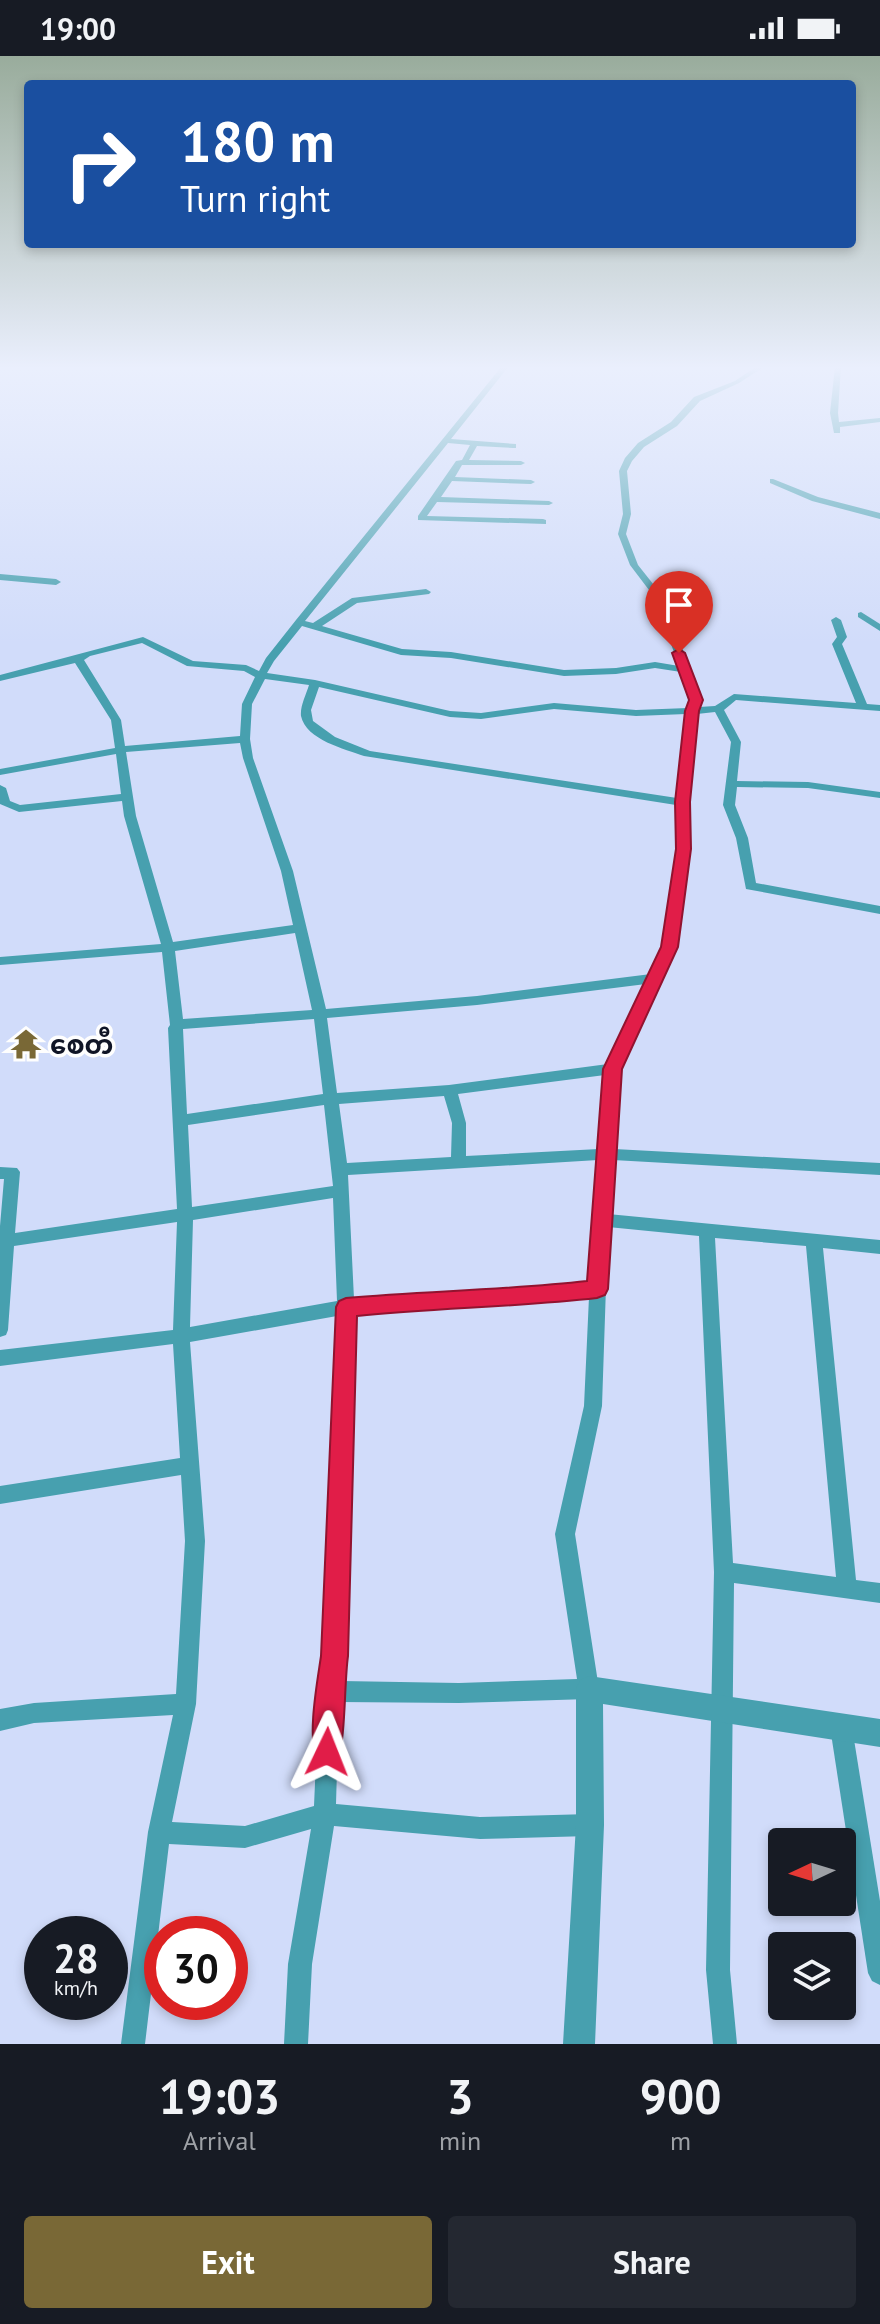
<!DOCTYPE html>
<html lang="en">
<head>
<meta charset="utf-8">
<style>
	:root { --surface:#171b24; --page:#242831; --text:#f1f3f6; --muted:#9ea1a6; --accent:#796836 }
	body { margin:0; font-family:"PT Sans","Noto Sans Myanmar",sans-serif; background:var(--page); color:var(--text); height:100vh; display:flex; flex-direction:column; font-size:30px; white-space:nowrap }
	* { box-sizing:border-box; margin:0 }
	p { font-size:26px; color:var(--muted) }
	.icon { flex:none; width:44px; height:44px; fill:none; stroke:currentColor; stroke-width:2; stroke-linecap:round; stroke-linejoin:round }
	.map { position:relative; height:1988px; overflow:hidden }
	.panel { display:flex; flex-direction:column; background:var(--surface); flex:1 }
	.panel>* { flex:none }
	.hud { position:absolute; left:24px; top:24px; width:832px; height:168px; border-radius:8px; box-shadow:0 4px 12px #0003; background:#1a4fa0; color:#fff; overflow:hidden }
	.needle { width:52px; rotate:266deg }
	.controls { position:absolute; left:768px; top:1772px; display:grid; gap:16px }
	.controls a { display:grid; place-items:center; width:88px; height:88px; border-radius:8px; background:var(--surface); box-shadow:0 4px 12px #0003; font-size:40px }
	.speed { position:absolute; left:24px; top:1860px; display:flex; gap:16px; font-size:40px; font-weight:700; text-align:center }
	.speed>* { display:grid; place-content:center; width:104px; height:104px; border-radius:50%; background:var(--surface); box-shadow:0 4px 12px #0003; line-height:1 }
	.speed small { font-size:20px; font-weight:400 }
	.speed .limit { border:12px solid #d22; background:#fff; color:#111 }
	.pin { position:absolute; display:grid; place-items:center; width:68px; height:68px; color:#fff; margin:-82px -34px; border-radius:50% 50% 50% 0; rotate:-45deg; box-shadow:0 0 8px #0007 }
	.pin .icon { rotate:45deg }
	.me { position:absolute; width:88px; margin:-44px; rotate:2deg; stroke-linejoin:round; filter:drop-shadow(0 0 6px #0008) }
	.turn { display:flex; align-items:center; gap:28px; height:168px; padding:0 24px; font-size:36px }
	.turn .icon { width:104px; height:104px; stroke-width:2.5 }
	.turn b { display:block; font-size:56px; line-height:68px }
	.eta { display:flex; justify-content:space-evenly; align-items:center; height:136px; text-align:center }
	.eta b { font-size:48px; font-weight:700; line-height:56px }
	.cta { display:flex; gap:16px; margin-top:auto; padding:16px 24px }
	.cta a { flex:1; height:92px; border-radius:8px; background:var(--accent); color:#fff; font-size:32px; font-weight:700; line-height:92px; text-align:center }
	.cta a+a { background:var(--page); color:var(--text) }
	.status { display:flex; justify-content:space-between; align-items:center; height:56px; padding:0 40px; background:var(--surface); direction:ltr }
	.status svg { height:22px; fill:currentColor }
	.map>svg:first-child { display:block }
</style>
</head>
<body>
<div class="status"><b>19:00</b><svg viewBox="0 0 49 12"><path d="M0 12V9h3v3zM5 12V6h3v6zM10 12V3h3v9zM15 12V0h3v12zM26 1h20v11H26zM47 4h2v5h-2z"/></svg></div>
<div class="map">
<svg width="880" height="1988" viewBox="0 0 880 1988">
	<rect width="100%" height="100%" fill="#d1dcfa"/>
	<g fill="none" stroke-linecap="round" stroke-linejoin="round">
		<g fill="#47a0af" fill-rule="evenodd">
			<path d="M502,310H509L451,383L516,388V392H513L477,390L469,404L521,405L525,407L521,409H462L455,421L531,424L535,426L531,428L452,425L441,441L549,445L553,447L549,449L437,446L427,460L543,463L546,464V468L418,464V460L456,405L462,404L470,389L448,387L305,565L313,567L352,542L426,533L431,536L429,538L357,547L322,570L402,593L451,596L564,614L616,612L655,606L679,610L659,555L652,538L630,509L618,478L623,458L619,415L625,402L638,387L671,366L694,341L735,325L757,310H765L739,327L700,345L677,370L644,391L632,405L627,415L631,458L626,478L638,509L661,538L669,555L701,644L699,651L715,650L734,638L856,647L832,588L837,581L831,564L836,561L841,564L847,581L842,588L867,648L880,649V655L736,644L724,654L741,686L737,725L808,726L880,736V742L808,732L737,731L735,749L748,782L756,827L880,850V858L746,833L736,782L723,749L731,686L715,656L697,658L688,746L690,793L676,891L620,1013L614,1093L880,1107V1119L613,1104L608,1158L880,1184V1198L823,1192L856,1524L880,1527V1547L734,1527L730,1914L737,1988H713L706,1914L714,1516L699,1180L608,1171L602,1350L575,1478L599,1633L596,1640L589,1643L459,1647L339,1646L336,1748L480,1761L590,1758L598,1761L601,1769L598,1777L590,1780L480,1783L334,1770L312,1908L308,1988H284L288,1908L311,1773L245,1792L169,1788L145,1988H121L148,1776L173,1659L34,1667L0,1675V1653L34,1647L176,1638L185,1485L181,1419L0,1448V1430L180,1402L173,1288L0,1310V1294L173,1274L177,1166L14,1190L8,1274L6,1279L0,1281V1170L4,1123H0V1111L17,1112L20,1116L15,1177L177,1153L168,972L170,969L162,896L0,909V901L161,888L124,760L122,745L19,756L0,748V729L6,732L10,745L20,749L121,738L116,698L0,719V713L115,692L111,664L75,607L0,625V619L143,581L193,605L246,609L259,615L266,602L296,564ZM302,570L401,599L451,602L564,620L616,618L655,612L681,616L691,644L688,652L636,654L554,647L481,657L450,655L315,624L267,617L274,605ZM142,587L187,610L244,615L255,621L242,648L240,680L125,690L121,664L84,604L90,600ZM265,623L309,629C306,639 300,650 301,660C306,684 345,693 364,700L676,749C678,805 675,867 651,918L477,940L326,953L293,815L253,702L250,683L252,648ZM319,631L450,661L481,663L554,653L636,660L686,658L677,742L370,695L335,681L313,665L311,654ZM240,687L243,702L281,815L293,869L173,886L136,760L126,696ZM295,877L312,954L183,963L175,895ZM646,928L608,1008L449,1029L337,1037L327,962L477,949ZM314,963L323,1038L187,1058L183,973ZM605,1019L599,1093L466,1100V1067L458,1038ZM444,1040L452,1067L451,1101L347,1107L339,1048ZM324,1049L333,1130L192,1151L188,1069ZM598,1104L589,1227L518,1235H456L354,1243L348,1119ZM333,1142L337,1245L190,1271L193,1164ZM715,1182L806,1190L836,1521L733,1507ZM589,1241L584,1350L555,1478L577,1623L459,1627L341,1625L345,1600L354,1257L456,1249H518ZM337,1260L325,1600L319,1635L314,1750L245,1770L172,1766L196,1648L205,1485L190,1286Z"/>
			<polygon points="835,310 841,310 838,357 839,366 880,362 880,366 840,371 840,377 834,377 830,357"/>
			<polygon points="773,423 818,441 880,457 880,463 812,445 770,427 770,423"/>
			<polygon points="0,518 56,523 61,526 56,529 0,524"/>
			<polygon points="861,556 880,568 880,575 858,561 858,557"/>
			<polygon points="841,1660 848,1664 852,1671 880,1845 880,1929 872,1925 868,1917 830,1671 834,1664"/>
		</g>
		<polygon fill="#47a0af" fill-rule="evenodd" points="589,1620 880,1663 880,1691 603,1648 604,1769 595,1988 563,1988 576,1769 576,1633 580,1624"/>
	</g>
	<linearGradient id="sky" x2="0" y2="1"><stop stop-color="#99ac9c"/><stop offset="0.53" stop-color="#eaeffd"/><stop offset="1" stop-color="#eaeffd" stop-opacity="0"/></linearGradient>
	<rect width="880" height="588" fill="url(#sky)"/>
	<path fill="#e11d48" stroke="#92132f" stroke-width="2" d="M679,593L685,597L703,644L699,655L690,746L691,793L678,891L622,1013L608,1233L605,1239L597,1242C517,1251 437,1252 357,1260L348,1600C344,1628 346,1684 337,1706L327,1710L317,1706C307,1680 317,1628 321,1600L336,1251L339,1245L346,1242C427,1235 507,1234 587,1225L603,1013L661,891L676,793L675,746L685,655L689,644L672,597Z"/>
	<defs>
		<g id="temple-bare" transform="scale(2.4)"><path d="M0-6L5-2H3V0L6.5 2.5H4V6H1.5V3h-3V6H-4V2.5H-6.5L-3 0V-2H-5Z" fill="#796836" stroke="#fefefe" stroke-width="2.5" paint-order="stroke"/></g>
	</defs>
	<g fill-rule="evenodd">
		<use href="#temple-bare" x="26" y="988"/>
	</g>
	<g text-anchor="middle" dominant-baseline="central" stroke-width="7" stroke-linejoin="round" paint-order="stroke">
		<g font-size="26" font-weight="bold" fill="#101526" stroke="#fefefe" text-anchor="start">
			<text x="50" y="988">စေတီ</text>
		</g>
	</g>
</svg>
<div class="controls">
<a><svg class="needle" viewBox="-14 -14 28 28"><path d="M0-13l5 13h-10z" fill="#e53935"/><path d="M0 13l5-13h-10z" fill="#9ea1a6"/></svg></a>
<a><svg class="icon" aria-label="layers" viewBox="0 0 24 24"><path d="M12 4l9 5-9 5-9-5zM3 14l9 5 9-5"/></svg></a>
</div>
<div class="speed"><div>28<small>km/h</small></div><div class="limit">30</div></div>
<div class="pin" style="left:679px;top:597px;background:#d93025"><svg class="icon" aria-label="arrive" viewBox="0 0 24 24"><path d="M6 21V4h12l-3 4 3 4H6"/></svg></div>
<svg class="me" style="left:327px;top:1696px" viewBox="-20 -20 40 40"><path d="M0-17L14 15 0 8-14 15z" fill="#e11d48" stroke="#fff" stroke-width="4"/></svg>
<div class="hud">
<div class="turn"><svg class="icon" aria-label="right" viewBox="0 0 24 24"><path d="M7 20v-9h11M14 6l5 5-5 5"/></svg><div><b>180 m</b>Turn right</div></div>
</div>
</div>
<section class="panel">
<div class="eta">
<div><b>19:03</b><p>Arrival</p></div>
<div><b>3</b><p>min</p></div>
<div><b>900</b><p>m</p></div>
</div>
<div class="cta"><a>Exit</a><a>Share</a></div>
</section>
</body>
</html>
